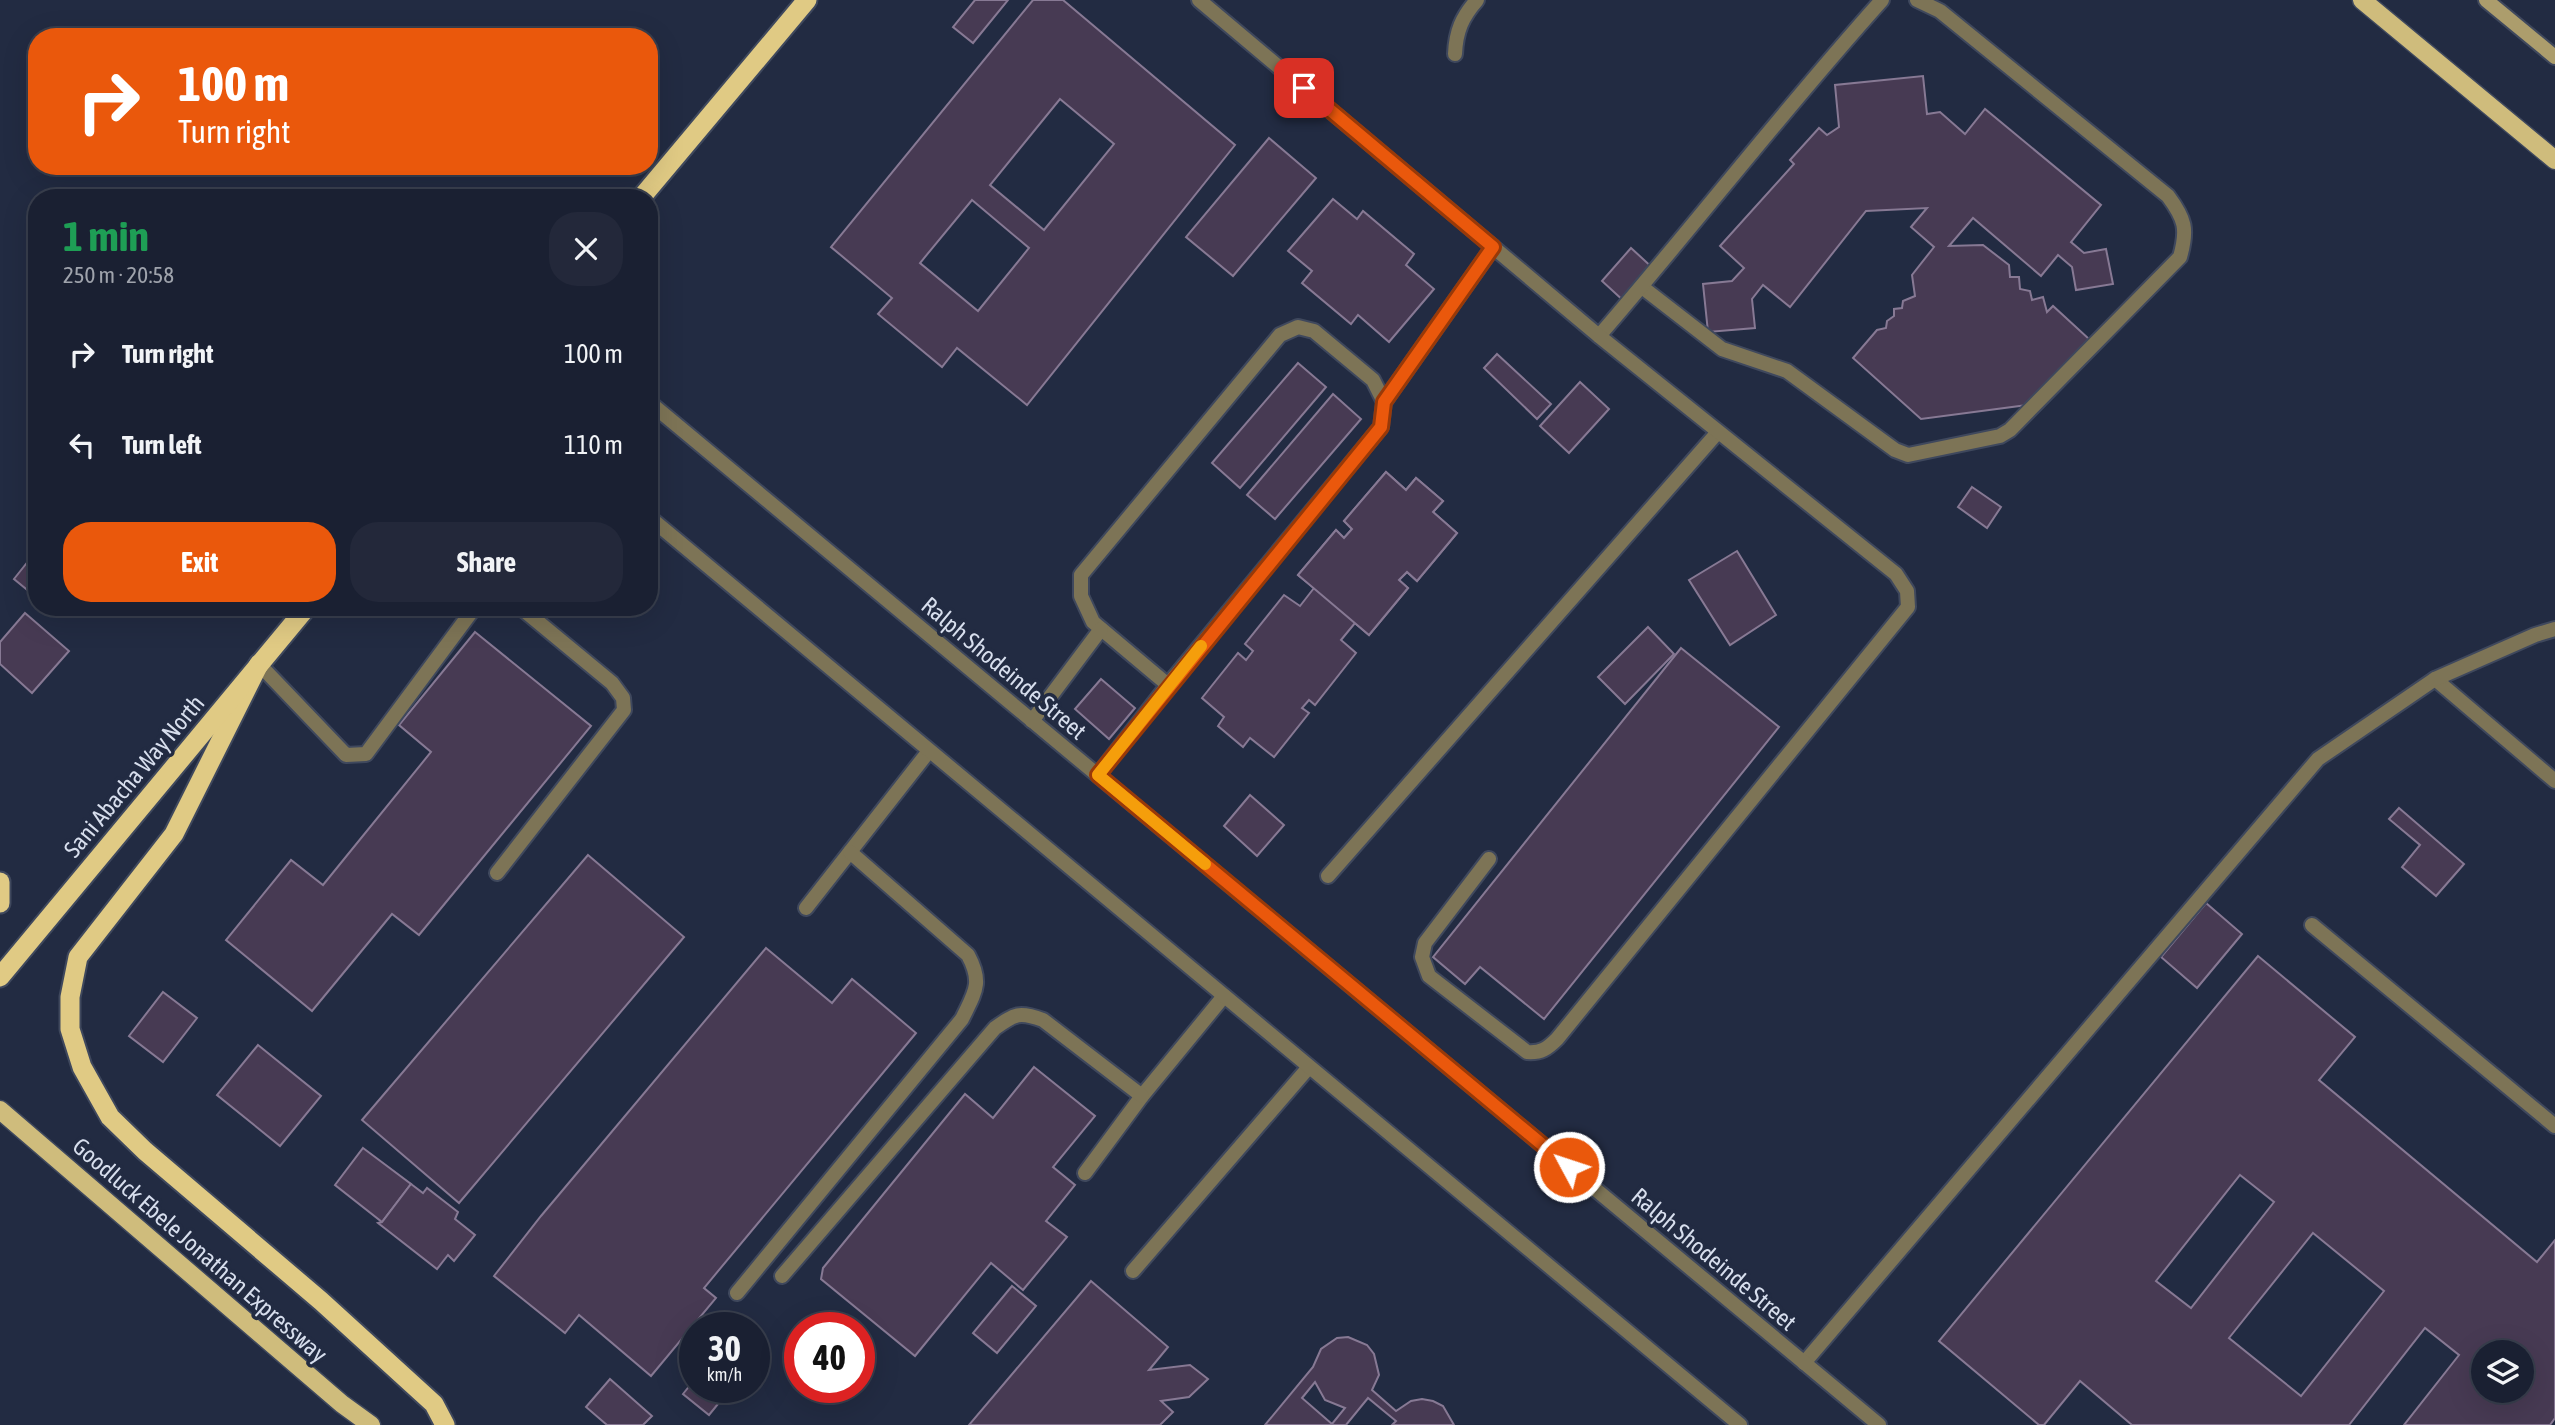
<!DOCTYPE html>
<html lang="en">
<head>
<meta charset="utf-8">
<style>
	:root { --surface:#1a2032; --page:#23283a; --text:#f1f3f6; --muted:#9fa3ac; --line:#383e4d; --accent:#ea580c }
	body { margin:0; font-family:"Asap Condensed",sans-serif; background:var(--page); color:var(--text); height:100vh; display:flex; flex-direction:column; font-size:26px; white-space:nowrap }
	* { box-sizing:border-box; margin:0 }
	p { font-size:23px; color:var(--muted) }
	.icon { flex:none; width:38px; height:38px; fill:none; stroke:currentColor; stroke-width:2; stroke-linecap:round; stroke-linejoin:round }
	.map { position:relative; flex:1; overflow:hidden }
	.drawer { position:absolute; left:28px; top:189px; width:630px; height:427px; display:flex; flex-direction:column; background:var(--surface); border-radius:28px; box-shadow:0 7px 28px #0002,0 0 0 2px var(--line) }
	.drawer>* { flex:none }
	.guide { position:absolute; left:28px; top:28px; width:630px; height:147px; border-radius:28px; box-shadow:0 7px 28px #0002,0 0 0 2px var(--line); background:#ea580c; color:#fff; overflow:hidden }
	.controls { position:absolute; left:2471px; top:1340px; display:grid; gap:14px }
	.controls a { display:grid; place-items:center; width:63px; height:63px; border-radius:50%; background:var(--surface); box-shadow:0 7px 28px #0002,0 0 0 2px var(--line); font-size:35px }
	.speed { position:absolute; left:679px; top:1312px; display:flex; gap:14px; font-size:35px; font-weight:700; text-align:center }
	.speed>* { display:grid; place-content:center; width:91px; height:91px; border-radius:50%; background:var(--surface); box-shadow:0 7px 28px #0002,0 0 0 2px var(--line); line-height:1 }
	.speed small { font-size:18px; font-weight:400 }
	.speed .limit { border:10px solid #d22; background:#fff; color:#111 }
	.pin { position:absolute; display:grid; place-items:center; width:60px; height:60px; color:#fff; margin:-30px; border-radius:14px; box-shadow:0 4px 10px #0006 }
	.me { position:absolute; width:77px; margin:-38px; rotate:310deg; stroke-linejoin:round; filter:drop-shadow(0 0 5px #0008) }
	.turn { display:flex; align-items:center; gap:24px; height:147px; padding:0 35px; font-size:32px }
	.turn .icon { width:91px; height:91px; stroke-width:2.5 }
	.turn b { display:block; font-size:49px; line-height:60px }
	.round { display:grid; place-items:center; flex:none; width:74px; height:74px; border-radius:28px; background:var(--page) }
	.head { display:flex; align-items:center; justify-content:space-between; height:119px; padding:0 35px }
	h1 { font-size:42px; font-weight:700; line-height:52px; color:#1e9e55 }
	.cta { display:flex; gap:14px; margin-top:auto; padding:14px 35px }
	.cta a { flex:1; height:80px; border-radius:28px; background:var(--accent); color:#fff; font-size:28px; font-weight:700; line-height:80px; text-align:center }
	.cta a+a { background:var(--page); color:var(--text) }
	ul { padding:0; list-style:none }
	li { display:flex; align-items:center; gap:21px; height:91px; padding:0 35px }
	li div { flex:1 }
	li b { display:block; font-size:26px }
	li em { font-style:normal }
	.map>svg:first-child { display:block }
</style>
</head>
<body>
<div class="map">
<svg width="2555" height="1425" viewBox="0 0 2555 1425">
	<rect width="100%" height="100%" fill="#222b42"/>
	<g fill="#473a53" stroke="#877994" stroke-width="2" fill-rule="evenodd">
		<polygon points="975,0 1008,0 973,43 953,27"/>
		<path d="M1033,0H1063L1235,145L1027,405L957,348L942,367L878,314L892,298L831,247ZM1060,99L1114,144L1044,230L990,185ZM972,200L1029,248L978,311L920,263Z"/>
		<polygon points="1923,76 1927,114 1940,112 1965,134 1985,109 2101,205 2071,242 2084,253 2106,249 2113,284 2076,290 2072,267 2058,255 2041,276 1973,218 1949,246 1983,245 2009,265 2010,277 2019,277 2020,289 2030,291 2032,300 2043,297 2047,312 2053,306 2089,339 2027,405 1921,419 1853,358 1877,330 1886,328 1887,321 1894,316 1894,309 1902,308 1903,301 1915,296 1912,275 1934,247 1911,227 1927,208 1866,211 1790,307 1763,285 1752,299 1755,328 1708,332 1703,284 1732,281 1744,268 1720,246 1794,164 1790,160 1819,128 1827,135 1839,127 1835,85"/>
		<polygon points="1269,138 1316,178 1233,276 1186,237"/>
		<polygon points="1333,199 1357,219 1363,211 1414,254 1406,265 1434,289 1389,342 1358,315 1351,324 1302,283 1312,271 1288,251"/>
		<polygon points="1631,248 1655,270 1626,303 1602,281"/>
		<polygon points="1497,354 1551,404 1537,419 1484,368"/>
		<polygon points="1298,363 1326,387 1240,488 1212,463"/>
		<polygon points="1580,382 1609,409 1569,453 1540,426"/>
		<polygon points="1333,394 1361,419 1275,519 1247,495"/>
		<polygon points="1386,472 1406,490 1416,478 1443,501 1433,512 1457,533 1417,581 1407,572 1399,580 1408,588 1369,635 1355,623 1341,640 1356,653 1315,705 1309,700 1302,708 1309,713 1274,757 1250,738 1243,747 1218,726 1224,717 1202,698 1238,653 1246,660 1253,651 1245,644 1284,595 1300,606 1314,588 1298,575 1336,530 1344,538 1352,529 1344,521"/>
		<polygon points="1386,472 1406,490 1416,478 1443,501 1433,512 1457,533 1417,581 1407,572 1399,580 1408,588 1369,635 1298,575 1336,530 1344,538 1352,529 1344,521"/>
		<polygon points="1972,487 2001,507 1987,528 1958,507"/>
		<polygon points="37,550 37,598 14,579"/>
		<polygon points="1737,551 1776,615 1730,645 1689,580"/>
		<polygon points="25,613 69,651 32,693 0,664 0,642"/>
		<polygon points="1648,627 1674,654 1625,704 1598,677"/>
		<polygon points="475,632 591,726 419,935 392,914 312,1011 226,940 291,860 323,885 431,752 399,725"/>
		<polygon points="1681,648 1779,727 1544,1019 1480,967 1465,984 1433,957"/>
		<polygon points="1101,679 1135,708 1109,739 1075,709"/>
		<polygon points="1250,795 1284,825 1257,856 1224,826"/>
		<polygon points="2399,808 2464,864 2436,896 2402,867 2420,845 2389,819"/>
		<polygon points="588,855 684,937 459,1203 362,1120"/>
		<polygon points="2206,903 2242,934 2197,988 2161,957"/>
		<polygon points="766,948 832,1003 852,979 916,1033 704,1288 716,1298 651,1376 579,1315 565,1333 494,1276 541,1216"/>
		<path d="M2258,956L2355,1037L2319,1080L2537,1262L2555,1240V1418L2550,1425H2404L2459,1355L2425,1328L2349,1425H2132L2080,1381L2044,1425H2039L1939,1341ZM2240,1175L2274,1202L2191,1308L2156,1281ZM2313,1233L2384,1291L2301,1396L2229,1338ZM2483,1353H2522V1391H2483Z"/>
		<polygon points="163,992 197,1018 163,1062 129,1036"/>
		<polygon points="258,1045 321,1096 280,1146 217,1095"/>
		<polygon points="1034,1067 1095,1116 1053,1167 1075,1185 1046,1221 1067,1237 1023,1290 991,1263 915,1356 821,1279 823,1268 965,1094 993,1118"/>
		<polygon points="363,1148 411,1184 382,1222 335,1185"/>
		<polygon points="411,1184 423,1193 427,1188 458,1212 455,1219 475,1235 454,1261 448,1255 437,1269 378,1223 382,1222"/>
		<polygon points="1091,1281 1168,1347 1149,1370 1190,1365 1208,1379 1189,1397 1161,1401 1173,1412 1160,1425 969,1425"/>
		<polygon points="1012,1286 1036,1306 997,1353 973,1333"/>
		<path d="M1348,1337L1367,1345L1374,1354L1379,1375L1372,1390L1396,1411L1411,1401L1422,1399L1433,1401L1443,1406L1454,1425H1392L1396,1421L1368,1398L1346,1425H1265L1313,1367L1321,1349L1337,1338ZM1315,1382L1325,1400L1345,1408L1332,1424L1302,1398Z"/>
		<polygon points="610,1379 652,1416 643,1425 607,1425 586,1407"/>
		<polygon points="695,1379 695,1388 731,1388 709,1415 683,1394"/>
	</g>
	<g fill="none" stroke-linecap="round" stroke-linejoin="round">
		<g stroke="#3f485d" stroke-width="18">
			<g id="service">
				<path d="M1455,54C1456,31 1462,17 1477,0"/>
				<path d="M1642,287L1722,349L1787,371L1895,450L1908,455L2000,436L2010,430L2180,257C2188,229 2185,219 2168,196L1940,11L1917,0"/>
				<polygon points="1298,327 1314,331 1373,380 1384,402 1381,427 1168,685 1093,622 1081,596 1081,575 1280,335"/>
				<path d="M1599,336C1695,225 1784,109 1882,0"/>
				<polyline points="1384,402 1493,247"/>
				<polyline points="259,664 346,755 366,754 475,607"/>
				<polyline points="2435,679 2555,781"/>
				<polyline points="1032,721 1101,629"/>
				<polyline points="1098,775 1168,685"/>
				<polyline points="497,873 624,710 623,698 612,683 520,607"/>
				<polyline points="1328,876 1718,432"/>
				<polyline points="806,908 929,751"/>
				<polyline points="2312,925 2555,1126"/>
				<polyline points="1085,1173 1142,1096 1224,996"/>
				<polyline points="1133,1271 1309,1067"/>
				<path d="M782,1276L995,1028C1015,1014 1019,1011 1043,1020L1142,1096"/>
				<path d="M737,1293L962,1019C975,992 983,983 968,955L850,852"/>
				<polyline points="1804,1363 2318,759 2435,679 2535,635 2555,629"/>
			</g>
		</g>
		<g stroke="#3f485d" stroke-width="18">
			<path id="minor" d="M1199,0L1599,336L1896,574L1907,591L1908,607L1557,1039C1547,1049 1541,1053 1527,1052L1429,976L1422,957L1425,943L1489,859"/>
		</g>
		<g stroke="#3f485d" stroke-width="18">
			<g id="tertiary">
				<polyline points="649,402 1879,1425"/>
				<polyline points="649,517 1740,1425"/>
			</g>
		</g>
		<g stroke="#3f485d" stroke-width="18">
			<polyline id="secondary" points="2486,0 2555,57"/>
		</g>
		<g stroke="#3f485d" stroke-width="21">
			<g id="primary">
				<polyline points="2362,0 2555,160"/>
				<polyline points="0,1110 342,1404 371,1425"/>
			</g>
		</g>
		<g stroke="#3f485d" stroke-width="23">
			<g id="trunk">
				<polyline points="641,198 807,0"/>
				<polyline points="259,664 174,834 78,957 70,997 70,1029 82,1067 110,1117 145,1151 321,1301 434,1404 445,1425"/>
				<polyline points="0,882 0,903"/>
				<polyline points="0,977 307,607"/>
			</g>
		</g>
		<use href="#service" stroke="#7d7456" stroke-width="14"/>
		<use href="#minor" stroke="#7d7456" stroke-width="14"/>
		<use href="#tertiary" stroke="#7d7456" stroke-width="14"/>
		<use href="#secondary" stroke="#ac9d6c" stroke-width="14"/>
		<use href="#primary" stroke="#cfbc7c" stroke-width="18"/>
		<use href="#trunk" stroke="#e0ca84" stroke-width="19"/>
	</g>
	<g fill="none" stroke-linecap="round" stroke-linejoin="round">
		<g stroke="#983908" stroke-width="18">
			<polyline id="route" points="1304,88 1493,247 1384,402 1381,427 1098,775 1569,1167"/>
		</g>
		<use href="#route" stroke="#ea580c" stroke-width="12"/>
		<polyline stroke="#f59e0b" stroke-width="12" points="1201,646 1098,775 1205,864"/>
	</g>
	<g text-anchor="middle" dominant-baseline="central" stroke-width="7" stroke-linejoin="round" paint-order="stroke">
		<g font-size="24" fill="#d7deed" stroke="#222b42">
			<text transform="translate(1004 668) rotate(40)">Ralph Shodeinde Street</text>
			<text transform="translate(134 776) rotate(-50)">Sani Abacha Way North</text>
			<text transform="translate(200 1250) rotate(41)">Goodluck Ebele Jonathan Expressway</text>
			<text transform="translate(1714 1259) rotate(40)">Ralph Shodeinde Street</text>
		</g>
	</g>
</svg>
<div class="controls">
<a><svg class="icon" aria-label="layers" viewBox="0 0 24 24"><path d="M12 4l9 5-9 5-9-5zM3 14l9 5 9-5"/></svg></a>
</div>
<div class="speed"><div>30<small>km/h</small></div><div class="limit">40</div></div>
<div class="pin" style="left:1304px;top:88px;background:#d93025"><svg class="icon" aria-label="arrive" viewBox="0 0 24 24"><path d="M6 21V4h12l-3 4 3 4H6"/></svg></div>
<svg class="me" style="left:1569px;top:1167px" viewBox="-20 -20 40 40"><circle r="17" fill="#ea580c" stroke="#fff" stroke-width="3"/><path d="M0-11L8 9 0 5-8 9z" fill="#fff"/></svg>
<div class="guide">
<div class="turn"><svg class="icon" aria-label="right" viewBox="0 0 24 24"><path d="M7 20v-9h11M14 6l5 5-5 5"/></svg><div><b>100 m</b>Turn right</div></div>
</div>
<section class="drawer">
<div class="head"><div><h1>1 min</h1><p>250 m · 20:58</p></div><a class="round"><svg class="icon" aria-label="close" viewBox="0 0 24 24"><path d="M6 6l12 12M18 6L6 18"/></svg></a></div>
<ul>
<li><svg class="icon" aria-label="right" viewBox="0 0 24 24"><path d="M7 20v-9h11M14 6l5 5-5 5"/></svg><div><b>Turn right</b></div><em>100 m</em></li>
<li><svg class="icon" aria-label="left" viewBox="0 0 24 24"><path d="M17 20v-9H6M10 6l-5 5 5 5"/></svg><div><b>Turn left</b></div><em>110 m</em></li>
</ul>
<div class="cta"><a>Exit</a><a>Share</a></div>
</section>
</div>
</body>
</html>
